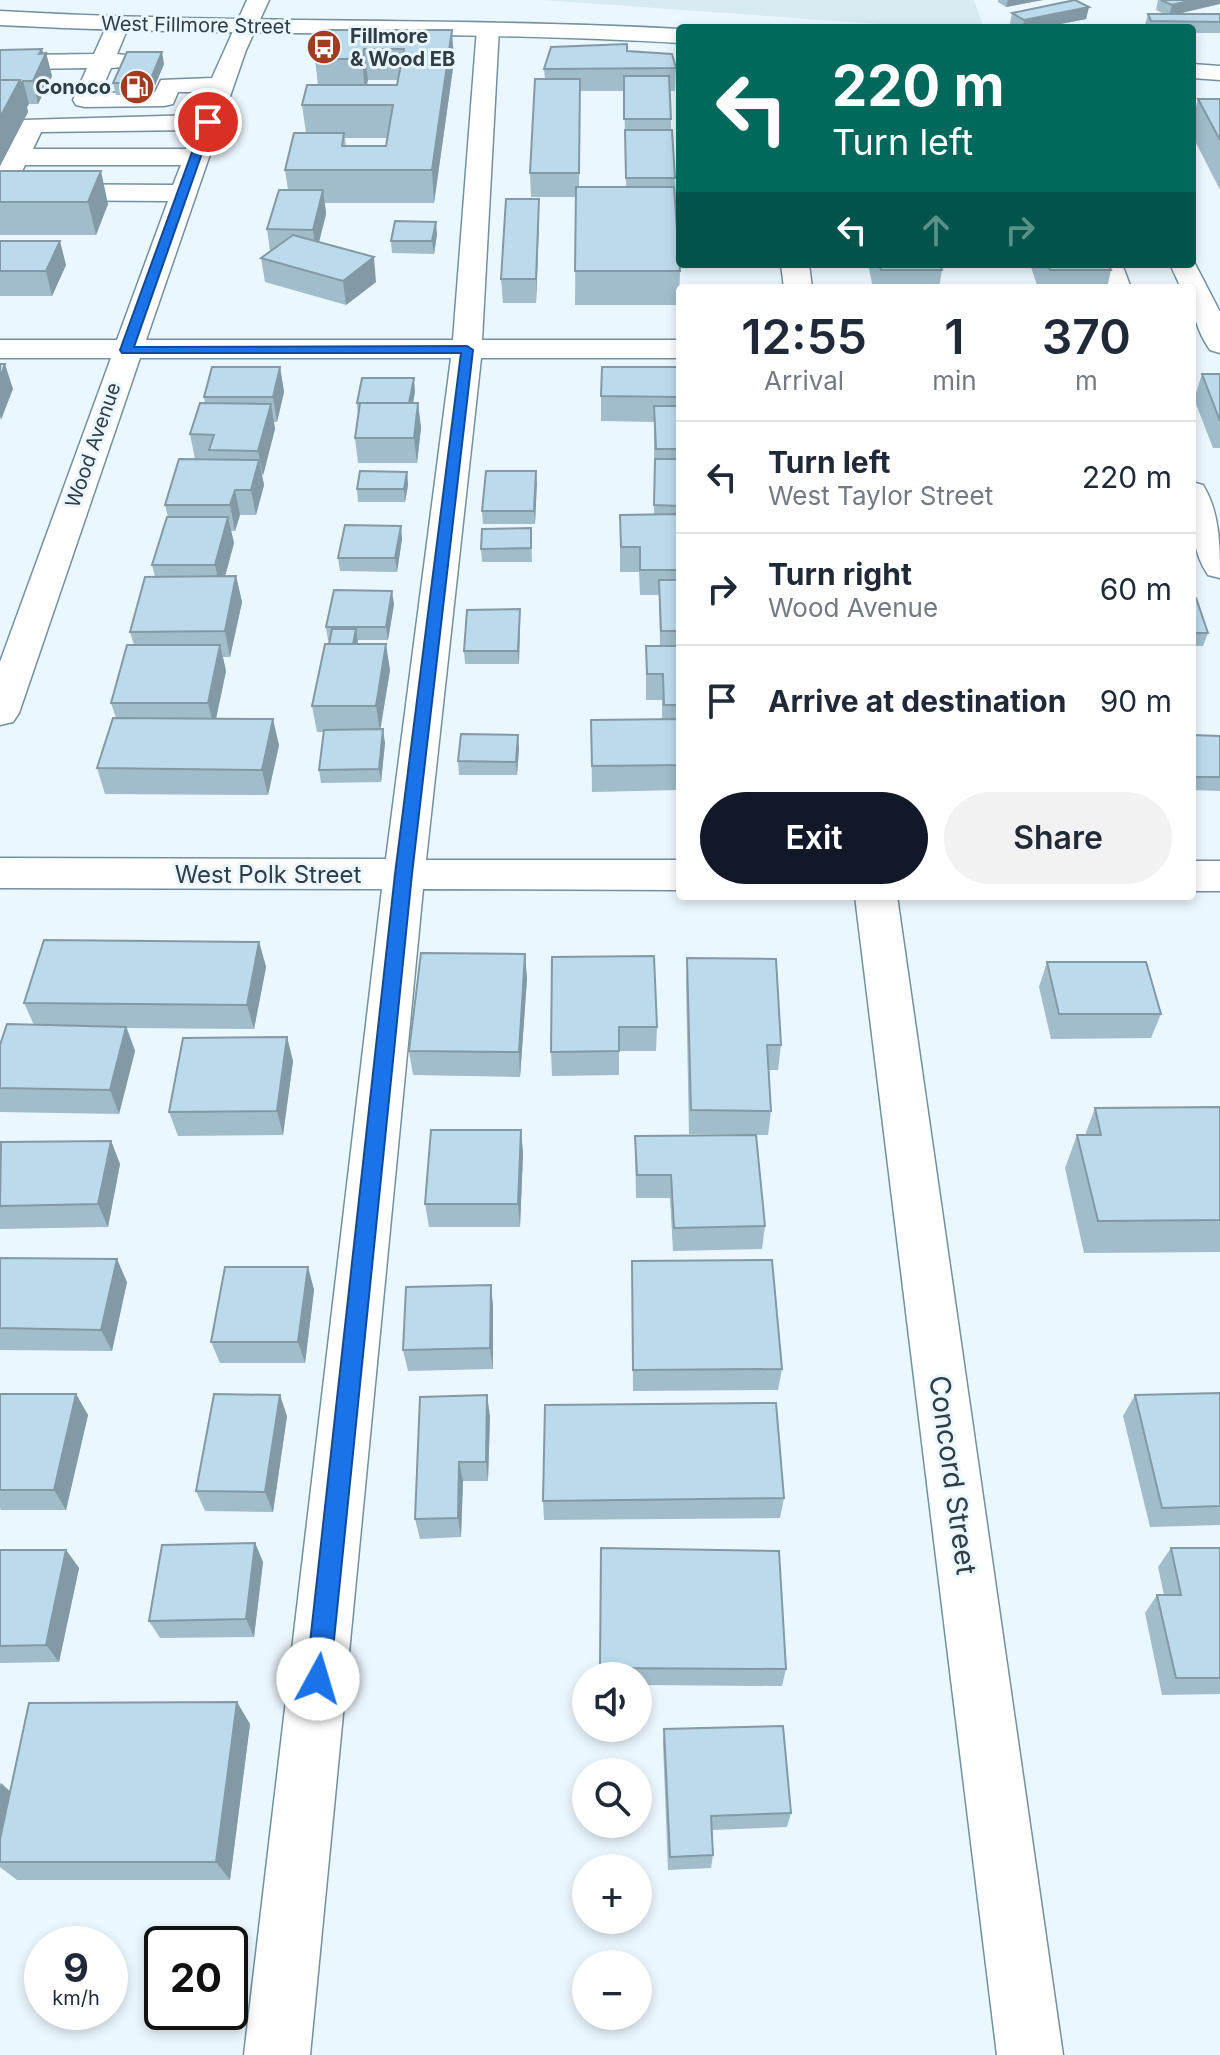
<!DOCTYPE html>
<html lang="en">
<head>
<meta charset="utf-8">
<style>
	:root { --surface:#fff; --page:#f2f2f3; --text:#1f2937; --muted:#747a83; --line:#e0e1e3; --accent:#111827 }
	body { margin:0; font-family:Inter,sans-serif; background:var(--page); color:var(--text); height:100vh; display:flex; flex-direction:column; font-size:30px; white-space:nowrap }
	* { box-sizing:border-box; margin:0 }
	p { font-size:26px; color:var(--muted) }
	.icon { flex:none; width:44px; height:44px; fill:none; stroke:currentColor; stroke-width:2; stroke-linecap:round; stroke-linejoin:round }
	.map { position:relative; flex:1; overflow:hidden }
	.sheet { position:absolute; left:676px; top:284px; width:520px; height:616px; display:flex; flex-direction:column; background:var(--surface); border-radius:8px; box-shadow:0 4px 12px #0003 }
	.sheet>* { flex:none }
	.banner { position:absolute; left:676px; top:24px; width:520px; height:244px; border-radius:8px; box-shadow:0 4px 12px #0003; background:#00695c; color:#fff; overflow:hidden }
	.buttons { position:absolute; left:572px; top:1662px; display:grid; gap:16px }
	.buttons a { display:grid; place-items:center; width:80px; height:80px; border-radius:50%; background:var(--surface); box-shadow:0 4px 12px #0003; font-size:40px }
	.speed { position:absolute; left:24px; top:1926px; display:flex; gap:16px; font-size:40px; font-weight:700; text-align:center }
	.speed>* { display:grid; place-content:center; width:104px; height:104px; border-radius:50%; background:var(--surface); box-shadow:0 4px 12px #0003; line-height:1 }
	.speed small { font-size:20px; font-weight:400 }
	.speed .limit { border:4px solid #111; border-radius:12px; background:#fff; color:#111 }
	.pin { position:absolute; display:grid; place-items:center; width:68px; height:68px; color:#fff; margin:-34px; border:4px solid #fff; border-radius:50%; box-shadow:0 2px 8px #0007 }
	.me { position:absolute; width:88px; margin:-44px; rotate:6deg; stroke-linejoin:round; filter:drop-shadow(0 0 6px #0008) }
	.turn { display:flex; align-items:center; gap:28px; height:168px; padding:0 24px; font-size:36px }
	.turn .icon { width:104px; height:104px; stroke-width:2.5 }
	.turn b { display:block; font-size:56px; line-height:68px }
	.lanes { display:flex; align-items:center; height:76px; padding:0 24px; background:#0003; justify-content:center; gap:40px; direction:ltr }
	.lanes .off { opacity:.35 }
	.eta { display:flex; justify-content:space-evenly; align-items:center; height:136px; text-align:center }
	.eta b { font-size:48px; font-weight:600; line-height:56px }
	.button { display:flex; gap:16px; margin-top:auto; padding:16px 24px }
	.button a { flex:1; height:92px; border-radius:48px; background:var(--accent); color:#fff; font-size:32px; font-weight:600; line-height:92px; text-align:center }
	.button a+a { background:var(--page); color:var(--text) }
	ul { padding:0; list-style:none }
	li { display:flex; align-items:center; gap:24px; height:112px; padding:0 24px; border-top:2px solid var(--line) }
	li div { flex:1 }
	li b { display:block; font-size:30px }
	li em { font-style:normal }
	.map>svg:first-child { display:block }
</style>
</head>
<body>
<div class="map">
<svg width="1220" height="2055" viewBox="0 0 1220 2055">
	<rect width="100%" height="100%" fill="#ebf7fe"/>
	<polygon fill="#daeaf2" points="542,0 974,0 984,28 935,28"/>
	<g fill="none" stroke-linecap="round" stroke-linejoin="round">
		<g stroke="#7290a0" stroke-width="3">
			<g id="minor">
				<path d="M247,0H269L246,50L146,340H453L477,28L480,23H496L499,28L482,340H680V358H481L426,860H680V890L423,889L310,2055H244L382,889L0,888V858L386,859L451,358H140L19,713L13,722L0,725V662L111,358H0V340H117L168,201L15,200L0,196V164L23,120L199,115L207,92H178L173,104L164,106L85,107L76,105L73,100L87,68L25,69L17,67L13,62L17,57L25,55L94,54L107,25L118,18L129,25L117,54L135,56L139,61L135,66L111,68L100,93L155,92L161,80L212,78ZM194,130L186,149H33L41,132ZM25,165H181L173,185L16,184Z"/>
				<path d="M1192,258L1220,312V353L1210,350C1196,330 1192,311 1192,288H1181L1170,264H1192Z"/>
				<polygon points="781,264 809,264 812,288 784,288"/>
				<polygon points="1094,264 1122,264 1131,288 1103,288"/>
				<path d="M1192,482L1203,485C1220,513 1220,545 1220,578L1208,575C1189,547 1192,515 1192,482Z"/>
				<rect x="1192" y="861" width="28" height="30"/>
				<polygon points="855,896 897,896 1063,2055 997,2055"/>
			</g>
		</g>
		<g stroke="#7290a0" stroke-width="3">
			<g id="major">
				<path d="M0,11C227,24 453,17 680,29V43C453,30 227,37 0,25Z"/>
				<polygon points="1192,64 1220,66 1220,80 1192,78"/>
			</g>
		</g>
		<use href="#minor" fill="#fff" fill-rule="evenodd"/>
		<use href="#major" fill="#fff" fill-rule="evenodd"/>
	</g>
	<g fill="#a1bccb" fill-rule="evenodd">
		<polygon points="998,0 1043,0 1006,7 998,2"/>
		<polygon points="1158,0 1220,0 1179,14 1220,14 1220,33 1192,33 1192,28 1146,28 1145,25 1148,14 1164,14 1156,10"/>
		<polygon points="1089,7 1086,19 1040,28 1016,28 1010,24 1012,13"/>
		<path d="M323,30L454,61L434,203H325L326,214L319,242L376,282L346,305L265,282L261,258L270,251L267,229L288,190L285,170L306,133L302,105L318,85L315,59ZM368,80H398L397,85H367ZM345,138H387L386,146H346Z"/>
		<polygon points="42,49 43,53 46,53 52,76 38,104 29,104 27,107 28,112 0,166 0,50"/>
		<path d="M627,51L676,68L675,91H670L671,130L675,178L680,271L679,305H575L576,197H531L530,173L545,79L544,69ZM580,91H624L626,187H579Z"/>
		<polygon points="164,64 151,95 116,95 113,83"/>
		<polygon points="1198,99 1220,99 1220,190 1192,135 1192,123"/>
		<polygon points="0,171 108,204 96,235 0,235"/>
		<polygon points="539,199 539,222 536,303 503,303 501,279"/>
		<polygon points="437,234 434,254 392,253 391,241"/>
		<polygon points="0,241 66,265 52,296 0,296"/>
		<polygon points="868,264 940,264 942,270 939,288 873,288"/>
		<polygon points="1030,264 1108,264 1111,270 1107,288 1038,288"/>
		<polygon points="280,367 284,392 277,422 274,422 275,429 262,476 264,485 256,515 240,515 235,531 231,531 234,543 225,577 236,576 242,602 230,657 223,657 226,671 216,719 279,745 268,795 105,794 97,768 116,718 111,703 134,645 130,632 155,577 152,565 168,517 165,505 195,459 190,434 205,403 204,397"/>
		<polygon points="680,367 680,790 592,792 591,720 662,719 662,700 646,700 646,646 660,646 659,595 640,595 639,572 620,572 620,515 654,514 654,422 601,421 601,396"/>
		<polygon points="1202,374 1220,374 1220,448 1213,448 1194,399"/>
		<polygon points="415,391 413,403 418,403 421,428 417,463 358,463 355,438 358,416 357,403"/>
		<polygon points="536,471 535,524 483,524 482,511"/>
		<polygon points="407,472 408,485 405,502 358,502 357,489"/>
		<polygon points="531,528 532,562 482,562 481,549"/>
		<polygon points="402,539 397,572 340,571 338,558"/>
		<polygon points="1192,598 1208,633 1203,646 1192,646"/>
		<polygon points="394,604 388,640 357,640 357,644 390,670 380,729 385,743 381,782 321,783 319,770 324,732 317,732 312,706 330,640 328,640 326,627"/>
		<polygon points="520,609 519,664 465,664 464,651"/>
		<polygon points="1192,735 1220,736 1220,791 1192,790"/>
		<polygon points="519,748 517,775 459,775 458,761"/>
		<polygon points="259,942 266,967 254,1029 127,1028 135,1051 119,1114 0,1112 0,1045 34,1025 24,1003"/>
		<polygon points="525,954 527,979 520,1077 413,1075 409,1051"/>
		<polygon points="552,957 657,1027 656,1051 619,1051 619,1075 552,1076 551,1052"/>
		<polygon points="687,958 781,1045 778,1070 769,1070 771,1111 768,1135 756,1135 765,1226 762,1249 673,1251 670,1198 636,1198 635,1136 754,1135 689,1134 686,983"/>
		<polygon points="1047,962 1161,1014 1151,1038 1051,1039 1039,987"/>
		<polygon points="287,1037 293,1061 283,1135 178,1136 169,1112"/>
		<polygon points="1220,1107 1220,1252 1084,1253 1065,1168 1077,1135 1085,1135 1095,1108"/>
		<polygon points="521,1130 523,1154 520,1227 429,1227 425,1204"/>
		<polygon points="111,1141 120,1164 108,1227 0,1229 0,1145"/>
		<polygon points="0,1258 127,1282 112,1351 0,1350"/>
		<polygon points="632,1261 782,1369 778,1390 633,1391"/>
		<polygon points="308,1267 314,1290 305,1363 220,1363 211,1342"/>
		<polygon points="491,1285 493,1307 493,1369 408,1371 403,1350"/>
		<polygon points="1220,1393 1220,1525 1150,1527 1123,1416 1135,1395"/>
		<polygon points="0,1394 76,1394 88,1415 66,1510 1,1510 0,1508"/>
		<polygon points="287,1416 273,1512 205,1511 196,1491"/>
		<polygon points="490,1416 488,1481 463,1481 461,1537 420,1539 415,1519"/>
		<polygon points="784,1498 780,1518 544,1520 543,1501"/>
		<polygon points="255,1543 263,1562 254,1637 160,1638 149,1621"/>
		<polygon points="601,1548 786,1669 782,1686 638,1685 638,1676 600,1676"/>
		<polygon points="1171,1548 1220,1548 1220,1694 1162,1695 1145,1613 1157,1595 1164,1595 1158,1567"/>
		<polygon points="0,1550 66,1550 79,1568 59,1662 0,1663"/>
		<polygon points="250,1724 230,1880 17,1880 0,1867 0,1783 10,1792"/>
		<polygon points="664,1729 791,1813 787,1827 712,1830 713,1855 711,1868 668,1870 663,1744"/>
	</g>
	<g fill="#8399a5">
		<polygon points="1008,0 1043,0 1006,7"/>
		<polygon points="1192,0 1220,0 1220,4 1169,16 1172,5"/>
		<polygon points="1089,7 1086,19 1040,28 1023,28 1024,20"/>
		<polygon points="452,30 454,61 434,203 432,170"/>
		<polygon points="42,49 44,58 46,53 52,76 38,104 33,81 39,54"/>
		<polygon points="364,49 368,80 365,90 362,59"/>
		<polygon points="162,52 164,64 151,95 149,83"/>
		<polygon points="20,80 23,81 29,104 27,107 28,112 0,166 0,117"/>
		<polygon points="101,171 108,204 96,235 88,202"/>
		<polygon points="323,190 326,214 316,254 313,230"/>
		<polygon points="539,199 539,222 536,303 536,279"/>
		<polygon points="436,222 437,234 434,254 432,241"/>
		<polygon points="60,241 66,265 52,296 46,271"/>
		<polygon points="374,257 376,282 346,305 343,281"/>
		<polygon points="5,364 13,389 1,420 0,416 0,378"/>
		<polygon points="280,367 284,392 277,422 273,397"/>
		<polygon points="414,378 415,391 411,416 409,403"/>
		<polygon points="418,403 421,428 417,463 414,438"/>
		<polygon points="271,404 275,429 263,476 258,451"/>
		<polygon points="259,460 264,485 256,515 251,490"/>
		<polygon points="536,471 537,484 535,524 534,511"/>
		<polygon points="407,472 408,485 405,502 404,489"/>
		<polygon points="235,490 240,515 235,531 230,505"/>
		<polygon points="228,517 234,543 221,591 215,565"/>
		<polygon points="401,526 402,539 397,572 395,558"/>
		<polygon points="236,576 242,602 230,657 225,631"/>
		<polygon points="392,591 394,604 388,640 386,627"/>
		<polygon points="520,609 520,622 519,664 518,651"/>
		<polygon points="356,629 358,642 354,664 352,651"/>
		<polygon points="386,644 390,670 380,732 376,706"/>
		<polygon points="220,645 226,671 214,728 208,703"/>
		<polygon points="273,719 279,745 268,795 262,770"/>
		<polygon points="383,729 385,743 381,782 379,769"/>
		<polygon points="518,735 519,748 517,775 516,762"/>
		<polygon points="259,942 266,967 254,1029 247,1005"/>
		<polygon points="525,954 527,979 520,1077 519,1052"/>
		<polygon points="126,1027 135,1051 119,1114 110,1090"/>
		<polygon points="287,1037 293,1061 283,1135 277,1111"/>
		<polygon points="521,1130 523,1154 520,1227 518,1204"/>
		<polygon points="111,1141 120,1164 108,1227 98,1204"/>
		<polygon points="117,1259 127,1282 112,1351 101,1330"/>
		<polygon points="308,1267 314,1290 305,1363 298,1342"/>
		<polygon points="491,1285 493,1307 493,1369 490,1348"/>
		<polygon points="76,1394 88,1415 66,1510 54,1490"/>
		<polygon points="280,1395 287,1416 273,1512 265,1492"/>
		<polygon points="487,1395 490,1416 488,1481 486,1462"/>
		<polygon points="459,1462 463,1481 461,1537 458,1518"/>
		<polygon points="255,1543 263,1562 254,1637 246,1619"/>
		<polygon points="66,1550 79,1568 59,1662 46,1645"/>
		<polygon points="237,1702 250,1724 230,1880 216,1862"/>
		<polygon points="1,1783 16,1797 0,1862 0,1788"/>
	</g>
	<g fill="#bbdbec" stroke="#8399a5" stroke-width="2">
		<polygon points="1075,0 1089,7 1024,20 1012,13"/>
		<polygon points="1161,0 1192,0 1172,5"/>
		<polygon points="1148,14 1220,14 1220,22 1151,21"/>
		<polygon points="323,30 452,30 432,170 285,170 294,133 344,133 342,146 386,146 393,105 302,105 307,85 397,85 404,49 364,49 362,59 315,59"/>
		<polygon points="627,44 627,51 672,54 676,68 544,69 551,47"/>
		<polygon points="42,49 39,54 46,53 33,81 23,81 21,85 20,80 0,80 0,50"/>
		<polygon points="127,52 162,52 149,83 113,83"/>
		<polygon points="624,76 669,76 671,119 624,119"/>
		<polygon points="535,79 580,79 579,173 530,173"/>
		<polygon points="0,80 20,80 0,117"/>
		<polygon points="1198,99 1220,99 1220,140"/>
		<polygon points="625,130 672,130 675,178 626,178"/>
		<polygon points="0,171 101,171 88,202 0,202"/>
		<polygon points="576,187 674,187 680,271 575,271"/>
		<polygon points="279,190 323,190 313,230 267,229"/>
		<polygon points="506,199 539,199 536,279 501,279"/>
		<polygon points="395,221 436,222 432,241 391,241"/>
		<polygon points="293,235 374,257 343,281 261,258"/>
		<polygon points="0,241 60,241 46,271 0,271"/>
		<polygon points="879,264 940,264 942,270 881,270"/>
		<polygon points="1048,264 1108,264 1111,270 1050,270"/>
		<polygon points="0,364 5,364 0,378"/>
		<polygon points="212,367 280,367 273,397 204,397"/>
		<polygon points="602,367 680,367 680,397 601,396"/>
		<polygon points="1202,374 1220,374 1220,421"/>
		<polygon points="362,378 414,378 409,403 357,403"/>
		<polygon points="200,403 271,404 258,451 209,450 214,435 190,434"/>
		<polygon points="360,403 418,403 414,438 355,438"/>
		<polygon points="654,406 680,406 680,449 656,449"/>
		<polygon points="179,459 259,460 251,490 235,490 230,505 165,505"/>
		<polygon points="655,459 680,459 680,506 654,505"/>
		<polygon points="360,471 407,472 404,489 357,489"/>
		<polygon points="486,471 536,471 534,511 482,511"/>
		<polygon points="680,514 680,570 640,570 640,547 621,547 620,515"/>
		<polygon points="167,517 228,517 215,565 152,565"/>
		<polygon points="345,525 401,526 395,558 338,558"/>
		<polygon points="531,528 531,548 481,549 482,529"/>
		<polygon points="236,576 225,631 130,632 145,577"/>
		<polygon points="659,580 680,580 680,631 661,631"/>
		<polygon points="334,590 392,591 386,627 326,627"/>
		<polygon points="1192,598 1196,598 1208,633 1192,633"/>
		<polygon points="520,609 518,651 464,651 467,610"/>
		<polygon points="332,629 356,629 353,644 329,644"/>
		<polygon points="325,644 386,644 376,706 312,706"/>
		<polygon points="127,645 220,645 208,703 111,703"/>
		<polygon points="646,646 680,646 680,705 664,705 663,674 647,674"/>
		<polygon points="113,718 273,719 262,770 97,768"/>
		<polygon points="680,719 680,765 592,766 591,720"/>
		<polygon points="383,729 379,769 319,770 324,730"/>
		<polygon points="461,734 518,735 516,762 458,761"/>
		<polygon points="1192,735 1220,736 1220,777 1193,777"/>
		<polygon points="44,940 259,942 247,1005 24,1003"/>
		<polygon points="421,953 525,954 519,1052 409,1051"/>
		<polygon points="654,956 657,1027 619,1027 619,1051 551,1052 552,957"/>
		<polygon points="687,958 776,959 781,1045 767,1045 771,1111 691,1110"/>
		<polygon points="1047,962 1146,962 1161,1014 1059,1014"/>
		<polygon points="7,1024 126,1027 110,1090 0,1088 0,1045"/>
		<polygon points="287,1037 277,1111 169,1112 183,1038"/>
		<polygon points="1220,1107 1220,1220 1098,1221 1077,1135 1101,1135 1095,1108"/>
		<polygon points="431,1130 521,1130 518,1204 425,1204"/>
		<polygon points="756,1135 765,1226 674,1228 671,1175 637,1175 635,1136"/>
		<polygon points="111,1141 98,1204 0,1206 1,1142"/>
		<polygon points="0,1258 117,1259 101,1330 0,1328"/>
		<polygon points="772,1260 782,1369 633,1370 632,1261"/>
		<polygon points="225,1267 308,1267 298,1342 211,1342"/>
		<polygon points="491,1285 490,1348 403,1350 406,1287"/>
		<polygon points="1220,1393 1220,1506 1162,1508 1135,1395"/>
		<polygon points="0,1394 76,1394 54,1490 0,1490"/>
		<polygon points="214,1394 280,1395 265,1492 196,1491"/>
		<polygon points="487,1395 486,1462 459,1462 458,1518 415,1519 420,1397"/>
		<polygon points="776,1403 784,1498 543,1501 545,1405"/>
		<polygon points="255,1543 246,1619 149,1621 162,1545"/>
		<polygon points="601,1548 779,1551 786,1669 600,1668"/>
		<polygon points="1171,1548 1220,1548 1220,1678 1176,1678 1157,1595 1181,1595"/>
		<polygon points="0,1550 66,1550 46,1645 0,1646"/>
		<polygon points="237,1702 216,1862 0,1862 0,1839 29,1703"/>
		<polygon points="783,1726 791,1813 711,1816 713,1855 670,1857 664,1729"/>
	</g>
	<polygon fill="#1a73e8" stroke="#114b97" stroke-width="2" points="208,119 213,122 134,347 467,346 473,350 412,874 330,1679 326,1687 318,1691 309,1687 306,1679 395,874 461,353 122,353 120,350 203,122"/>
	<defs>
		<g id="bus-disc" transform="scale(1.8)"><circle r="9.5" fill="#a33b20" stroke="#ebf7fe"/><path d="M-5-6H5V4H4V6H2V4H-2V6H-4V4H-5ZM-3.5-4V0h7V-4ZM-3.5 1.2v1.5H-2V1.2ZM2 1.2v1.5H3.5V1.2Z" fill="#fff"/></g>
		<g id="fuel-disc" transform="scale(1.8)"><circle r="9.5" fill="#a33b20" stroke="#ebf7fe"/><path d="M-5.5-6h7V0h2V4h1.3V-2.5L3-4.5l.8-.8L6-3V5H2.5V1h-1V6h-7ZM-4.2-4.7v3.2H.2V-4.7Z" fill="#fff"/></g>
	</defs>
	<g fill-rule="evenodd">
		<use href="#bus-disc" x="324" y="47"/>
		<use href="#fuel-disc" x="137" y="87"/>
	</g>
	<g text-anchor="middle" dominant-baseline="central" stroke-width="6" stroke-linejoin="round" paint-order="stroke">
		<g font-size="20" fill="#303d44" stroke="#ebf7fe">
			<text transform="translate(196 25) rotate(1)">West Fillmore Street</text>
			<text transform="translate(93 445) rotate(-71)">Wood Avenue</text>
		</g>
		<g font-size="20" font-weight="bold" fill="#303d44" stroke="#ebf7fe" text-anchor="start">
			<text x="350" y="36">Fillmore<tspan x="350" dy="23">&amp; Wood EB</tspan></text>
			<text x="111" y="87" text-anchor="end">Conoco</text>
		</g>
		<g font-size="24" fill="#303d44" stroke="#ebf7fe">
			<text x="268" y="874">West Polk Street</text>
		</g>
		<g font-size="28" fill="#303d44" stroke="#ebf7fe">
			<text transform="translate(953 1475) rotate(82)">Concord Street</text>
		</g>
	</g>
</svg>
<div class="buttons">
<a><svg class="icon" aria-label="sound" viewBox="0 0 24 24"><path d="M4 9h4l5-4v14l-5-4H4zM17 9q2 3 0 6"/></svg></a>
<a><svg class="icon" aria-label="search" viewBox="0 0 24 24"><circle cx="10" cy="10" r="6"/><path d="M15 15l6 6"/></svg></a>
<a>+</a>
<a>−</a>
</div>
<div class="speed"><div>9<small>km/h</small></div><div class="limit">20</div></div>
<div class="pin" style="left:208px;top:122px;background:#d93025"><svg class="icon" aria-label="arrive" viewBox="0 0 24 24"><path d="M6 21V4h12l-3 4 3 4H6"/></svg></div>
<svg class="me" style="left:318px;top:1679px" viewBox="-20 -20 40 40"><circle r="19" fill="#fff"/><path d="M0-13L10 11 0 6-10 11z" fill="#1a73e8"/></svg>
<div class="banner">
<div class="turn"><svg class="icon" aria-label="left" viewBox="0 0 24 24"><path d="M17 20v-9H6M10 6l-5 5 5 5"/></svg><div><b>220 m</b>Turn left</div></div>
<div class="lanes"><svg class="icon" aria-label="left" viewBox="0 0 24 24"><path d="M17 20v-9H6M10 6l-5 5 5 5"/></svg><svg class="icon off" aria-label="ahead" viewBox="0 0 24 24"><path d="M12 20V5M6 11l6-6 6 6"/></svg><svg class="icon off" aria-label="right" viewBox="0 0 24 24"><path d="M7 20v-9h11M14 6l5 5-5 5"/></svg></div>
</div>
<section class="sheet">
<div class="eta">
<div><b>12:55</b><p>Arrival</p></div>
<div><b>1</b><p>min</p></div>
<div><b>370</b><p>m</p></div>
</div>
<ul>
<li><svg class="icon" aria-label="left" viewBox="0 0 24 24"><path d="M17 20v-9H6M10 6l-5 5 5 5"/></svg><div><b>Turn left</b><p>West Taylor Street</p></div><em>220 m</em></li>
<li><svg class="icon" aria-label="right" viewBox="0 0 24 24"><path d="M7 20v-9h11M14 6l5 5-5 5"/></svg><div><b>Turn right</b><p>Wood Avenue</p></div><em>60 m</em></li>
<li><svg class="icon" aria-label="arrive" viewBox="0 0 24 24"><path d="M6 21V4h12l-3 4 3 4H6"/></svg><div><b>Arrive at destination</b></div><em>90 m</em></li>
</ul>
<div class="button"><a>Exit</a><a>Share</a></div>
</section>
</div>
</body>
</html>
